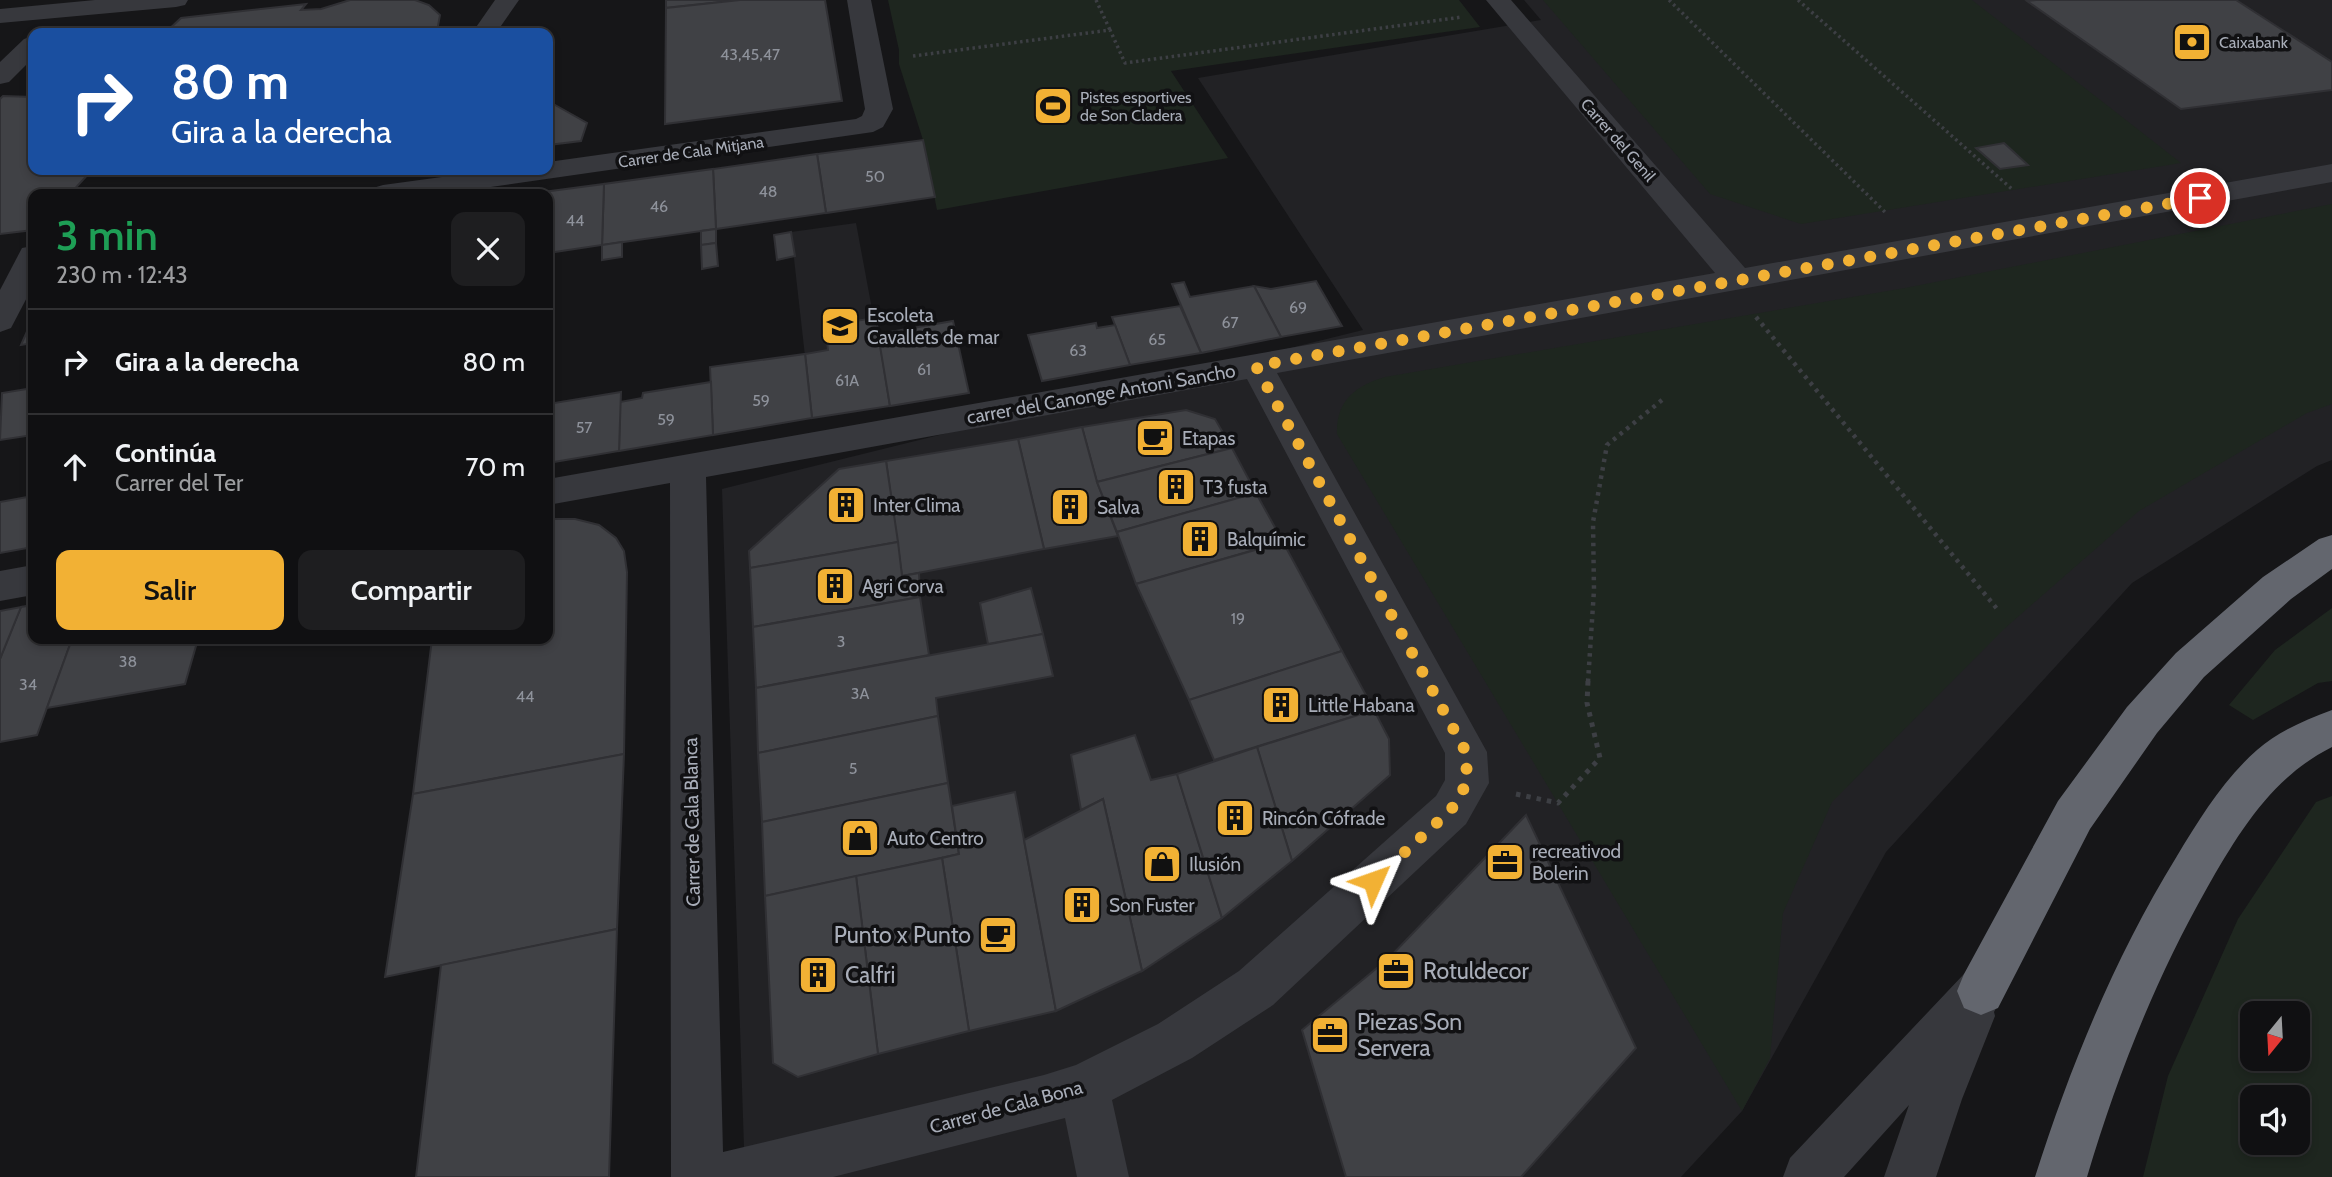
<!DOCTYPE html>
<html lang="es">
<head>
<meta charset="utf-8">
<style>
	:root { --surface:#101012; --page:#1e1e20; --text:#f1f3f6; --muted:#9c9d9f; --line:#303032; --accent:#f2b134 }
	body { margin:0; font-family:Cabin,sans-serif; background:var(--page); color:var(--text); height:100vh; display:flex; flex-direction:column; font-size:26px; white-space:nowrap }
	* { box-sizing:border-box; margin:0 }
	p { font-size:23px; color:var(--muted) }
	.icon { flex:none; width:38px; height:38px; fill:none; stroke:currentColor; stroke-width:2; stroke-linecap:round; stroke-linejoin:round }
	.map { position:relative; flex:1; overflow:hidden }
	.side { position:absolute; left:28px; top:189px; width:525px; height:455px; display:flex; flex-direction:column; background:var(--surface); border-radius:14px; box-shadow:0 4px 10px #0003,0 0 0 2px var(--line) }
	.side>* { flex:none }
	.guide { position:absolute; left:28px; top:28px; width:525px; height:147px; border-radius:14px; box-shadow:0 4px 10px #0003,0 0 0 2px var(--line); background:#1a4fa0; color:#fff; overflow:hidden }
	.needle { width:46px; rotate:198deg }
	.buttons { position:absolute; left:2240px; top:1001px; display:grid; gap:14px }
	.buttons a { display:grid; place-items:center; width:70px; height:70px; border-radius:14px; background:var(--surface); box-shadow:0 4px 10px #0003,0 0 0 2px var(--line); font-size:35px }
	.pin { position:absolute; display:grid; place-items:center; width:60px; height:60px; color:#fff; margin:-30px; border:4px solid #fff; border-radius:50%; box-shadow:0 2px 7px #0007 }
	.me { position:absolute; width:77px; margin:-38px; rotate:47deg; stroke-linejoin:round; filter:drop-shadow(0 0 5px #0008) }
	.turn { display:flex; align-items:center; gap:24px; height:147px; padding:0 28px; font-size:32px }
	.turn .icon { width:91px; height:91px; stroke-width:2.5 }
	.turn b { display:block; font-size:49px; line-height:60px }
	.round { display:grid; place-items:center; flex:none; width:74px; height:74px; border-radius:14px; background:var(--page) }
	.summary { display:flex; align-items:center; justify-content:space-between; height:119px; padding:0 28px }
	h1 { font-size:42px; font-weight:600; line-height:52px; color:#1e9e55 }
	.primary-button { display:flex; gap:14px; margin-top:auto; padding:14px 28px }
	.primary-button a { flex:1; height:80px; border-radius:14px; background:var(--accent); color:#111; font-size:28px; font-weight:600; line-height:80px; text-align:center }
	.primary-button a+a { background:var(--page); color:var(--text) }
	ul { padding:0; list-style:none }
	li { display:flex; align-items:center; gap:21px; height:105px; padding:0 28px; border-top:2px solid var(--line) }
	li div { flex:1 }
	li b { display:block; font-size:26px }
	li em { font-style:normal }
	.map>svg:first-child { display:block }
</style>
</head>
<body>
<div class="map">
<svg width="2332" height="1177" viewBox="0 0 2332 1177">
	<rect width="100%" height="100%" fill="#161618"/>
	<g fill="#222225">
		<polygon points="1524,0 2332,0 2332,460 2317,466 2132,583 1886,852 1742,1111 1681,1177 745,1177 722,489 1363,330 1198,78 1541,20"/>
		<polygon points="856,223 890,406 812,418 791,232"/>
	</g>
	<g fill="#1e261f" fill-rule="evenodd">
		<polygon points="888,0 1459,0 1480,27 1171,71 1228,158 937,210 923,140 899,64 899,50"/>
		<polygon points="1543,0 1972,0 2181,163 1801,224 1710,194"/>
		<path d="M2332,204V404L2307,413L2139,511L2004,629L1832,802L1783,913L1770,1058L1742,1111L1337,434C1336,401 1355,386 1385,377L1905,288Z"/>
		<polygon points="2332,608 2332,681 2318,683 2253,720 2229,705 2275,650"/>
		<path d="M2332,796V1177H2143L2168,1076L2238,919L2316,802ZM2252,1013H2298V1059H2252ZM2252,1097H2298V1143H2252Z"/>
	</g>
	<g fill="#404145" stroke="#303034" stroke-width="2">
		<polygon points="350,0 415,0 429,5 440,15 437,31 165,33 181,18 306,4 301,10 321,9"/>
		<polygon points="666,0 740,0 666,8"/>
		<polygon points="740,0 825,0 842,101 665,124 666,8"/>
		<polygon points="2036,0 2236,0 2332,62 2332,90 2181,109 2027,1"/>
		<polygon points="3,96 33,97 33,170 92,170 70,194 33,194 33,230 0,234 0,99"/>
		<polygon points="548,101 587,123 581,141 548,145"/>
		<polygon points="923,140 935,197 826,213 817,154"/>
		<polygon points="2004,143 2028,165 2000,169 1976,148"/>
		<polygon points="817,154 826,213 716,229 713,169"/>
		<polygon points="713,169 716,229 602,245 604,184"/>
		<polygon points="604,184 602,245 548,253 548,194 528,194"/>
		<polygon points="716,229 716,243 701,245 701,231"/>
		<polygon points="791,232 795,256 777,260 774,235"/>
		<polygon points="622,242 622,257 602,260 602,245"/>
		<polygon points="716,243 718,266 702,269 701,245"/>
		<polygon points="1316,281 1342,326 1281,337 1254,286 1271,289"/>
		<polygon points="1184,282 1190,297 1254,286 1281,337 1201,353 1172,284"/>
		<polygon points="1180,306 1201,353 1130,365 1112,317"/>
		<polygon points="33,318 33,343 21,345"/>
		<polygon points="876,318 890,406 812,418 805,354 828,350 825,325"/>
		<polygon points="953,321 969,393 890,406 878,334"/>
		<polygon points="1096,323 1097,328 1115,325 1130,365 1042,381 1028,335"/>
		<polygon points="805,354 812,418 713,435 710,367"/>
		<polygon points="711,382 713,435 619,451 620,402 642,398 643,393"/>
		<polygon points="33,388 33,435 0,440 2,393"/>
		<polygon points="621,392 619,451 548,463 548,404"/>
		<polygon points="1186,410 1215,419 1232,448 1097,482 1082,427"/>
		<polygon points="1082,427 1097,482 1118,536 1044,549 1018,439"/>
		<polygon points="1018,439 1044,549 902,576 886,461"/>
		<polygon points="1232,448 1256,493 1117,532 1097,482"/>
		<polygon points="886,461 898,542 750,568 749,551 839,469"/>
		<polygon points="1256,493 1283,542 1136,584 1117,532"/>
		<polygon points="33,496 33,547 0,553 0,502"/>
		<polygon points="548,519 575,519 599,525 616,538 624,551 627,572 624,754 413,794 432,639 548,639"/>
		<polygon points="898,542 902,576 919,573 920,597 753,627 750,568"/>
		<polygon points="1283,542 1342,651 1189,700 1136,584"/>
		<polygon points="1031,588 1043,634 988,644 980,603"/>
		<polygon points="920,597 929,655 756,688 753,627"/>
		<polygon points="33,605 33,639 72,639 37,735 0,742 0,659 21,607"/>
		<polygon points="21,607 0,659 0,611"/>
		<polygon points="1043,634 1053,676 936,698 938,716 758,753 756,688"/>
		<polygon points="72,639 198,639 185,684 47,708"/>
		<polygon points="1342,651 1374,710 1214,760 1189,700"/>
		<polygon points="1374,710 1389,739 1390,775 1292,861 1257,747"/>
		<polygon points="938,716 948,783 762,822 758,753"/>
		<polygon points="1135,735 1151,780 1177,774 1222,918 1142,971 1103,799 1081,810 1071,755"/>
		<polygon points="1257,747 1292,861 1222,918 1177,774"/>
		<polygon points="624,754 617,929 385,977 413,794"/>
		<polygon points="948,783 959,854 765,896 762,822"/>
		<polygon points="1015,792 1056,1011 969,1031 942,858 959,854 952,806"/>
		<polygon points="1103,799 1142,971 1056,1011 1024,840"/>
		<polygon points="1526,815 1636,1048 1521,1177 1346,1177 1302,1030 1389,958"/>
		<polygon points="942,858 969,1031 878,1054 856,876"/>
		<polygon points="856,876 878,1054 798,1077 773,1063 765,896"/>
		<polygon points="617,929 609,1177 416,1177 441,965"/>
	</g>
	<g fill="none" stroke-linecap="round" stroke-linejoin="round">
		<g stroke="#3d3f44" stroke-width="3.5" stroke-dasharray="2.5 3.5" stroke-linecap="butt">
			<polyline points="1096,0 1110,30"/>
			<polyline points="1669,0 1885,212"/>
			<polyline points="1798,0 2013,190"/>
			<polyline points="913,56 1110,30 1125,63 1462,17"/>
		</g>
		<g stroke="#3d3f44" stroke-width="4.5" stroke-dasharray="3.5 5" stroke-linecap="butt">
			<polyline points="1756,317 1998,610"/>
			<polyline points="1588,682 1594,590 1593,522 1607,445 1662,400"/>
		</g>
		<polyline stroke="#3d3f44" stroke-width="5" stroke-dasharray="4.5 6" stroke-linecap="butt" points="1516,794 1558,803 1600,758 1587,703 1588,681"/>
		<g fill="#37383d" fill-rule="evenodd">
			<polygon points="95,0 188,0 185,5 176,7 0,23 0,9"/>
			<polygon points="495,0 519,0 496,33 472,33"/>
			<polygon points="847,0 871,0 893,109 883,127 873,132 442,194 368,194 373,188 383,185 493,170 548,170 548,162 856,119 862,116 865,109"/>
			<path d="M1486,0H1511L1745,268L2332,164V182L1277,373L1487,752L1489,783L1466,824L1273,1005L1192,1058L1112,1100L1129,1177H1077L1065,1118L833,1177H671L670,483L548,505V479L1715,273ZM1247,379L1445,753V780L1436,796L1239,971L1158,1024L1076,1065L1044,1075L723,1152L706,477Z"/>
			<polygon points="33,36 33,58 9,82 0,84 0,62 24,39"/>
			<polygon points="33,246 33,286 11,328 0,332 0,290 22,248"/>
			<polygon points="33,565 33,595 0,601 0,571"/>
			<polygon points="1981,967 1998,974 2005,991 1994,1012 1995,1016 1962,1099 1936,1177 1884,1177 1909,1105 1844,1177 1783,1177 1790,1158 1964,974"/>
		</g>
		<g fill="#63666e" fill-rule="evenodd">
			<polygon points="2332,535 2332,569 2291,599 2204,677 2157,733 2090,829 1998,1008 1981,1015 1964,1008 1957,991 1964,974 2058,801 2127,707 2176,653 2263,577 2319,539"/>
			<path d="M2332,710V747C2272,777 2239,832 2207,888C2155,980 2117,1076 2087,1177H2035C2071,1064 2115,957 2177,856C2200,818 2224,779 2257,750C2279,731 2305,720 2332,710Z"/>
		</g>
	</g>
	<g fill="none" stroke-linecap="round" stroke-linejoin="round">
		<polyline stroke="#f2b134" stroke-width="12" stroke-dasharray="0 21.6" points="1373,881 1451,810 1467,783 1466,752 1256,366 2200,198"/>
	</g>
	<defs>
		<g id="bank-square" transform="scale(2.0125)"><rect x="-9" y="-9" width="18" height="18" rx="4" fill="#f2b134" stroke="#111113"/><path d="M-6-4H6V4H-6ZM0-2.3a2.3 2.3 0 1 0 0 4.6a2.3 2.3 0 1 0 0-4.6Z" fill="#111"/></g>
		<g id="stadium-square" transform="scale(2.0125)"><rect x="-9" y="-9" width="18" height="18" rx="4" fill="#f2b134" stroke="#111113"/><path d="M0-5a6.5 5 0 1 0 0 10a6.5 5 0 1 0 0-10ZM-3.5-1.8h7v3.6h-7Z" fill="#111"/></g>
		<g id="school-square" transform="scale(2.0125)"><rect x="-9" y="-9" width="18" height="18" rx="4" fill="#f2b134" stroke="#111113"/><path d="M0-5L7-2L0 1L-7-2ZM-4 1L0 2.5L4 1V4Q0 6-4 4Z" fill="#111"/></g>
		<g id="cafe-square" transform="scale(2.0125)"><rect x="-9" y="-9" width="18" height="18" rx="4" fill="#f2b134" stroke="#111113"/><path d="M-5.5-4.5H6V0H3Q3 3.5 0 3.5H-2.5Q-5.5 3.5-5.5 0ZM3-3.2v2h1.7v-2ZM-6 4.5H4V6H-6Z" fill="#111"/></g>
		<g id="building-square" transform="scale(2.0125)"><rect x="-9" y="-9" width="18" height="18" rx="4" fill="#f2b134" stroke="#111113"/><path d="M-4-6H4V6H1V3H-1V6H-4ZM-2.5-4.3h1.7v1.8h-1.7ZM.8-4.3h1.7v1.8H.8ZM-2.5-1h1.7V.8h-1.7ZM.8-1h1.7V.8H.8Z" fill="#111"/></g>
		<g id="shop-square" transform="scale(2.0125)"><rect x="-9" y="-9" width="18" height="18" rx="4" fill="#f2b134" stroke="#111113"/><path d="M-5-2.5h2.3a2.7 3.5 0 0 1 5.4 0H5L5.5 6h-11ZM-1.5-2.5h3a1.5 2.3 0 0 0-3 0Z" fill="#111"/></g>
		<g id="office-square" transform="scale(2.0125)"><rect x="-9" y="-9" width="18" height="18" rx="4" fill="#f2b134" stroke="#111113"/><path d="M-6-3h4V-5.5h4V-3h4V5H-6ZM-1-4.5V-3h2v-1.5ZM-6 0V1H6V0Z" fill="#111"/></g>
	</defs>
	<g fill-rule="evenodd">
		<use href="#bank-square" x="2192" y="42"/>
		<use href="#stadium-square" x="1053" y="106"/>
		<use href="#school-square" x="840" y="326"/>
		<use href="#cafe-square" x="1155" y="438"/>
		<use href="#building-square" x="1176" y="487"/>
		<use href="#building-square" x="846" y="505"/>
		<use href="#building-square" x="1070" y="507"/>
		<use href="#building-square" x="1200" y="539"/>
		<use href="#building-square" x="835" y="586"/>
		<use href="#building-square" x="1281" y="705"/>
		<use href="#building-square" x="1235" y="818"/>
		<use href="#shop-square" x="860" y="838"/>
		<use href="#office-square" x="1505" y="862"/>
		<use href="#shop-square" x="1162" y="864"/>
		<use href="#building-square" x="1082" y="905"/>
		<use href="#cafe-square" x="998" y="935"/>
		<use href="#office-square" x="1396" y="971"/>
		<use href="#building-square" x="818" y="975"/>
		<use href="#office-square" x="1330" y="1035"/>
	</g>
	<g text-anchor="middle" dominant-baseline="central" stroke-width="7" stroke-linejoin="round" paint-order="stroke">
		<g font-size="16" fill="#a8adb8" stroke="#111113" text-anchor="start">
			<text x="2219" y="42">Caixabank</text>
			<text x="1080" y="97">Pistes esportives<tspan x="1080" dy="18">de Son Cladera</tspan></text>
		</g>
		<g font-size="16" fill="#8e929b">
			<text x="750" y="54">43,45,47</text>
			<text x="875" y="176">50</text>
			<text x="768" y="191">48</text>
			<text x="659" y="206">46</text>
			<text x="575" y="220">44</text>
			<text x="1298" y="307">69</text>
			<text x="1230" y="322">67</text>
			<text x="1157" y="339">65</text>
			<text x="1078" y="350">63</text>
			<text x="924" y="369">61</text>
			<text x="847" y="380">61A</text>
			<text x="761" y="400">59</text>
			<text x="666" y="419">59</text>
			<text x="584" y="427">57</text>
			<text x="1238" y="618">19</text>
			<text x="841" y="641">3</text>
			<text x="128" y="661">38</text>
			<text x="28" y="684">34</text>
			<text x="860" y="693">3A</text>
			<text x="525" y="696">44</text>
			<text x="853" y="768">5</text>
		</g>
		<g font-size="16" fill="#a8adb8" stroke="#111113">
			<text transform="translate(1618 140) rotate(49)">Carrer del Genil</text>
			<text transform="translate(691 152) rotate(-8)">Carrer de Cala Mitjana</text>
		</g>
		<g font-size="19" fill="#a8adb8" stroke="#111113" text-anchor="start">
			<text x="867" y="315">Escoleta<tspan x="867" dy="22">Cavallets de mar</tspan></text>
			<text x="1182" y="438">Etapas</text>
			<text x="1203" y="487">T3 fusta</text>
			<text x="873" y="505">Inter Clima</text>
			<text x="1097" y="507">Salva</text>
			<text x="1227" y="539">Balquímic</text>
			<text x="862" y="586">Agri Corva</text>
			<text x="1308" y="705">Little Habana</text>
			<text x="1262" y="818">Rincón Cófrade</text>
			<text x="887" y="838">Auto Centro</text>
			<text x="1532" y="851">recreativod<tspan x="1532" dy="22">Bolerin</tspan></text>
			<text x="1189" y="864">Ilusión</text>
			<text x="1109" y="905">Son Fuster</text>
		</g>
		<g font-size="19" fill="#a8adb8" stroke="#111113">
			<text transform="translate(1101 394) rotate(-10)">carrer del Canonge Antoni Sancho</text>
			<text transform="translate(692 822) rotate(-91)">Carrer de Cala Blanca</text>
			<text transform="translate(1006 1107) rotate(-15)">Carrer de Cala Bona</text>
		</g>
		<g font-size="23" fill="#a8adb8" stroke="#111113" text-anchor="start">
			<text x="971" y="935" text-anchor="end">Punto x Punto</text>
			<text x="1423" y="971">Rotuldecor</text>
			<text x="845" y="975">Calfri</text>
			<text x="1357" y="1022">Piezas Son<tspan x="1357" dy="26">Servera</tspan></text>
		</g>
	</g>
</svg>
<div class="buttons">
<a><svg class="needle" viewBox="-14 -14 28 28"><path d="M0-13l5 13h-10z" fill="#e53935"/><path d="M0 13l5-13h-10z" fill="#9c9d9f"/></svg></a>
<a><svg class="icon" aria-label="sound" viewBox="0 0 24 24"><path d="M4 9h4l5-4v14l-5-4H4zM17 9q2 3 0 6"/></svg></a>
</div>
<div class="pin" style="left:2200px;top:198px;background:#d93025"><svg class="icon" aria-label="arrive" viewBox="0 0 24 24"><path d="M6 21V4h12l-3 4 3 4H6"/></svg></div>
<svg class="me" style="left:1373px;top:881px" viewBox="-20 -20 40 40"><path d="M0-17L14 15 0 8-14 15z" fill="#f2b134" stroke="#fff" stroke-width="4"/></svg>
<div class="guide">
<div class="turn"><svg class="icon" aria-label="right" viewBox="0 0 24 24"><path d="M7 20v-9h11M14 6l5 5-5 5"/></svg><div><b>80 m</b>Gira a la derecha</div></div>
</div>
<section class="side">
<div class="summary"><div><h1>3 min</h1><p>230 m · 12:43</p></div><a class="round"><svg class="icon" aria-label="close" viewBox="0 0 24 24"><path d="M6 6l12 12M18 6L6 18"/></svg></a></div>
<ul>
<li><svg class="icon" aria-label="right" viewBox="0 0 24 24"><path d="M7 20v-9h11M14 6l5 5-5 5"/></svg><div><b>Gira a la derecha</b></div><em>80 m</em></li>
<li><svg class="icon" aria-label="ahead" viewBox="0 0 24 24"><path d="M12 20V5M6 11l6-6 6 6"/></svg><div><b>Continúa</b><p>Carrer del Ter</p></div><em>70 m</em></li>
</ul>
<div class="primary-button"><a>Salir</a><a>Compartir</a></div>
</section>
</div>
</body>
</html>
